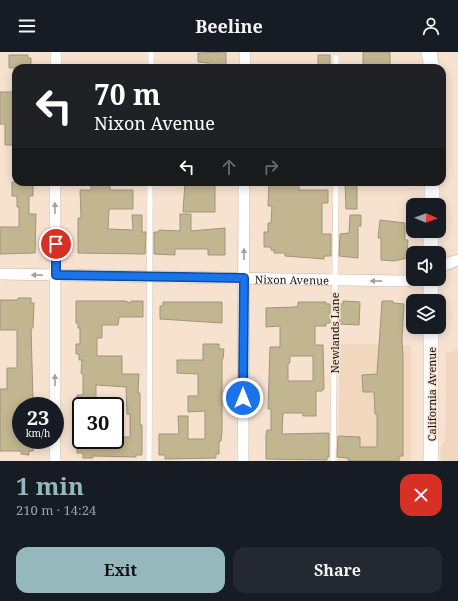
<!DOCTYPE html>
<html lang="en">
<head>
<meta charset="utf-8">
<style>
	:root { --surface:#171b24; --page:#242831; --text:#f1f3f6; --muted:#9ea1a6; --accent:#95b8bd }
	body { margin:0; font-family:"Noto Serif",serif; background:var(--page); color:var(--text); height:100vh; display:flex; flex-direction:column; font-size:15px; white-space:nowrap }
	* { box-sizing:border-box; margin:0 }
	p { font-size:13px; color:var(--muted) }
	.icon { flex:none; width:22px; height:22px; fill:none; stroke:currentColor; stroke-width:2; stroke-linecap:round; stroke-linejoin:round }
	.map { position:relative; height:409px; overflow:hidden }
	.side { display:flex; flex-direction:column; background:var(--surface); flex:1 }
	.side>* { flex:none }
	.guide { position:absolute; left:12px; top:12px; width:434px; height:122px; border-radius:12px; box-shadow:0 2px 10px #0003; background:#202124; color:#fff; overflow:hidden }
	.needle { width:26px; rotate:91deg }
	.tools { position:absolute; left:406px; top:146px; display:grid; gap:8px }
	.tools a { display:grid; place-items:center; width:40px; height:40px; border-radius:8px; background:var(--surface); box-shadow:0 2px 10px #0003; font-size:20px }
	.speed { position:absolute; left:12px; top:345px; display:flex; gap:8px; font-size:20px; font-weight:700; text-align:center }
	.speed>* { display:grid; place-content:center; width:52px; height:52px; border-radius:50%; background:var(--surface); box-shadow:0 2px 10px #0003; line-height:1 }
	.speed small { font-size:10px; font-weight:400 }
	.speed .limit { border:2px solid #111; border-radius:6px; background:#fff; color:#111 }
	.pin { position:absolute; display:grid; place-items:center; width:34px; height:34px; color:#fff; margin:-17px; border:2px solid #fff; border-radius:50%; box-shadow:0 1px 4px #0007 }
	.me { position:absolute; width:44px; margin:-22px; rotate:0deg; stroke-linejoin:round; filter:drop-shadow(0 0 3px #0008) }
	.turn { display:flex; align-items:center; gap:14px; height:84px; padding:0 16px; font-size:18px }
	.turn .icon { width:52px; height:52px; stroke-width:2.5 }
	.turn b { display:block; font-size:28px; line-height:34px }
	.lanes { display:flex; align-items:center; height:38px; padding:0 16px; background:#0003; justify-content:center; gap:20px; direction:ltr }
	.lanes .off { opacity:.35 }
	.round { display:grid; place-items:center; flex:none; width:42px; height:42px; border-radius:12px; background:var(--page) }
	.summary { display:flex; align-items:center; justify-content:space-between; height:68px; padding:0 16px }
	h1 { font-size:24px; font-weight:700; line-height:30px; color:var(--accent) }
	.action { display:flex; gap:8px; margin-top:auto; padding:8px 16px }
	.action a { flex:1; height:46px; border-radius:12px; background:var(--accent); color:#111; font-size:16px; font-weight:700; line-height:46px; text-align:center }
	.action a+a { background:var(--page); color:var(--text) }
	header { display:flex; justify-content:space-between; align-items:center; height:52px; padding:0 16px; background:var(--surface); font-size:18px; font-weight:700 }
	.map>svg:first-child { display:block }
</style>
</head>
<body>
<header><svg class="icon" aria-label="menu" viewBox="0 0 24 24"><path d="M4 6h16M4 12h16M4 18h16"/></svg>Beeline<svg class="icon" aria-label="person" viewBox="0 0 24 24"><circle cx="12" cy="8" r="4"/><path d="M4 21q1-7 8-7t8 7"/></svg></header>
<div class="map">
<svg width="458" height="409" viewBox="0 0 458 409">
	<rect width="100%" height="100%" fill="#f7e2d0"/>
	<g fill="#f2d7bf">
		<polygon points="340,292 411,293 411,409 338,409"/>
		<polygon points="458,298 458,409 441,409 441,394 445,389 446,301"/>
	</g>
	<g fill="#c2b690" stroke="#9d957f" fill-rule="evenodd">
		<polygon points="226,0 226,13 208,13 208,11 198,10 198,1"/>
		<rect x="363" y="0" width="27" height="16"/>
		<polygon points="9,3 28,3 28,6 31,6 31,16 9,16"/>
		<rect x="318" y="3" width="12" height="13"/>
		<polygon points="0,40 16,40 16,93 5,93 5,72 0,72"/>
		<polygon points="12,130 33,130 33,144 29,144 29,162 36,162 35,201 0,202 0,175 19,175 19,155 17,155 17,144 12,144"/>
		<polygon points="91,130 110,130 110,138 133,138 133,157 109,157 108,177 133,178 132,163 142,163 142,180 146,180 145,202 78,201 78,166 81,166 80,138 91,138"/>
		<polygon points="185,130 215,130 215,160 183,160"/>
		<polygon points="269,130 299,130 299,138 328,138 328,151 322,151 322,182 331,182 331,204 324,204 324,207 285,204 285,201 274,201 274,198 271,198 271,195 264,195 264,180 268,180 268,171 271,171 272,154 268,154"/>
		<polygon points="345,130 357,130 357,157 346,157"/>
		<polygon points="180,162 191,162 191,179 225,176 225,203 208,203 208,197 175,197 175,203 154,202 154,180 159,180 159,178 180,179"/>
		<polygon points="350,163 361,163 361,174 358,174 358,206 339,204 340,182 349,181"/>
		<polygon points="380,168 405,171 405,188 408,188 407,206 394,209 381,208 381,186 378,186"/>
		<polygon points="18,246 31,246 31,251 34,251 33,276 31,276 33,349 31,349 31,352 21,352 21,388 33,388 33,399 29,399 29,403 21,402 21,399 0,399 0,337 7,337 7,316 17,316 17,278 0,278 0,248 18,248"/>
		<polygon points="76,249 125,249 130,251 131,249 143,249 143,265 119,265 118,273 102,273 102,286 97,286 97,304 122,304 122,322 139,322 138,341 140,341 140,373 142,373 142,403 136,403 136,405 93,404 93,406 83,406 83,401 77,401 77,388 120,388 120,385 130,385 130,362 127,362 126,335 96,333 96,354 77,354 77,343 83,343 83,323 81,321 82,308 79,308 79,302 76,302 76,292 80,292 80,276 78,276 78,271 76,271"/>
		<polygon points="343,249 360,250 359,273 339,272 339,252 343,252"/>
		<polygon points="382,249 393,249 393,251 404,252 402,288 403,305 403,404 399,404 399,409 351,409 348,408 348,406 337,405 338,384 360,385 360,395 377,395 377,362 375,362 374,340 363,340 362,323 377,322"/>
		<polygon points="163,250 222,250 222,271 160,267 160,254 163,254"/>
		<path d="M298,250H326V252H330V271H326V274H315V293H323L324,337L322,339H316V364H303V361H283L282,382L329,381V405H327V408L266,407V383L267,378H271V357H268L270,295H280V274L266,275V256L295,255L298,254ZM290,304H313V329H288V311H290Z"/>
		<polygon points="203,292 219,292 219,297 224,297 223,307 222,307 222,380 221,389 219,389 219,402 216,402 216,406 165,407 165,403 159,403 159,382 179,382 178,364 188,364 188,387 205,387 205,359 188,360 188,344 198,344 198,322 177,321 177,308 203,308"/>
	</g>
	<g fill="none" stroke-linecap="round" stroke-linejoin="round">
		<g stroke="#c7b3a2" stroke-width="6">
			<g id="service">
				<polyline points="336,5 336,16"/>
				<polyline points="151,16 151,0"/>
				<polyline points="149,409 150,130"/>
				<polyline points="333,409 336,130"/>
			</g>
		</g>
		<g stroke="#c7b3a2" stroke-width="12">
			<g id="minor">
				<polyline points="56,16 56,0"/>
				<polyline points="245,16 245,0"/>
				<polyline points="439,215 458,208"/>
				<path id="s1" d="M0,222L405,229L415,227"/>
				<polyline points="55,409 55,130"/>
				<polyline points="243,409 244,130"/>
			</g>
		</g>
		<g stroke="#c7b3a2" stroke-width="16">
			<g id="secondary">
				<polyline points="429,0 432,16"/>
				<polyline points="432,153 432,130"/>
				<polyline points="431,201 431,179"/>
				<polyline points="431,227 431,249"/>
				<polyline points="431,409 431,275"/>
			</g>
		</g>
		<use href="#service" stroke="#fff" stroke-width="5.5"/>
		<use href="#minor" stroke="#fff" stroke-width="11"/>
		<use href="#secondary" stroke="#fff" stroke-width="15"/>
	</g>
	<defs><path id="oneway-solid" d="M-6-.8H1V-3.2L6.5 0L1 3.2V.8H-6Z"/></defs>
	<g fill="#a3a09d">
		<use href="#oneway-solid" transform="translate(55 156) rotate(-90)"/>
		<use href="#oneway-solid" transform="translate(244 202) rotate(-90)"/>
		<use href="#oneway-solid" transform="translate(37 223) rotate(-179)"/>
		<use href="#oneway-solid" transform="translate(376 229) rotate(-179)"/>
		<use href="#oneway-solid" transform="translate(55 328) rotate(-90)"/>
	</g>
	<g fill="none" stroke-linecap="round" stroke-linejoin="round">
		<g stroke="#114b97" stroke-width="10">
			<polyline id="route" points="56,192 56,223 244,226 243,346"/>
		</g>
		<use href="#route" stroke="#1a73e8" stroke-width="7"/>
	</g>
	<g text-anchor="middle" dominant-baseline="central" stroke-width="3" stroke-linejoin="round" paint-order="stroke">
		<g font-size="11" fill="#19120b" stroke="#f7e2d0">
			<text stroke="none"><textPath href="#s1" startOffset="292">Nixon Avenue</textPath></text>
			<text transform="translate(334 281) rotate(-90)">Newlands Lane</text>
			<text transform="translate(431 342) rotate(-90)">California Avenue</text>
		</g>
	</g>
</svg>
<div class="tools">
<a><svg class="needle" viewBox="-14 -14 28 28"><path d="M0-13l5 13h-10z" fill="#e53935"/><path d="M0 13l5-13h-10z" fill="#9ea1a6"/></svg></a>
<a><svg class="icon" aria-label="sound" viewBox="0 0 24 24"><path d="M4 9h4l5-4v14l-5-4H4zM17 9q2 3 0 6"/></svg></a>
<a><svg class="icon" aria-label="layers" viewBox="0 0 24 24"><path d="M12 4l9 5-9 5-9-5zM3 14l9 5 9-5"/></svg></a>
</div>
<div class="speed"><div>23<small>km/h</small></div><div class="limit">30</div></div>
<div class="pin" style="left:56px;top:192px;background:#d93025"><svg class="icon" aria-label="arrive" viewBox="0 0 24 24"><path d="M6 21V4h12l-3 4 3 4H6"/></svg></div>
<svg class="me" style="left:243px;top:346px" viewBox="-20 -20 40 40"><circle r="17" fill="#1a73e8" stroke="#fff" stroke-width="3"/><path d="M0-11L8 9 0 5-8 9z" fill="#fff"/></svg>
<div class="guide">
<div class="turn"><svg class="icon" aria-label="left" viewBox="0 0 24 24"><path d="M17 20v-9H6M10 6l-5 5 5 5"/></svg><div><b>70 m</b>Nixon Avenue</div></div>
<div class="lanes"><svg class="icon" aria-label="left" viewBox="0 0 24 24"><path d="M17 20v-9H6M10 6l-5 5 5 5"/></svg><svg class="icon off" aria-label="ahead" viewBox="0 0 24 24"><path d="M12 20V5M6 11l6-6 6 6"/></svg><svg class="icon off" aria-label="right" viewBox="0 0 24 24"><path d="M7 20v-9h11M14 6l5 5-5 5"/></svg></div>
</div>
</div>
<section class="side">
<div class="summary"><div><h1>1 min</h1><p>210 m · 14:24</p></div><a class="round" style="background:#d93025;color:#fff"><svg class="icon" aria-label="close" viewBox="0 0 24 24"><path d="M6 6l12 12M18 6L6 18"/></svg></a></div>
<div class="action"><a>Exit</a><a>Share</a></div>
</section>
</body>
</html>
